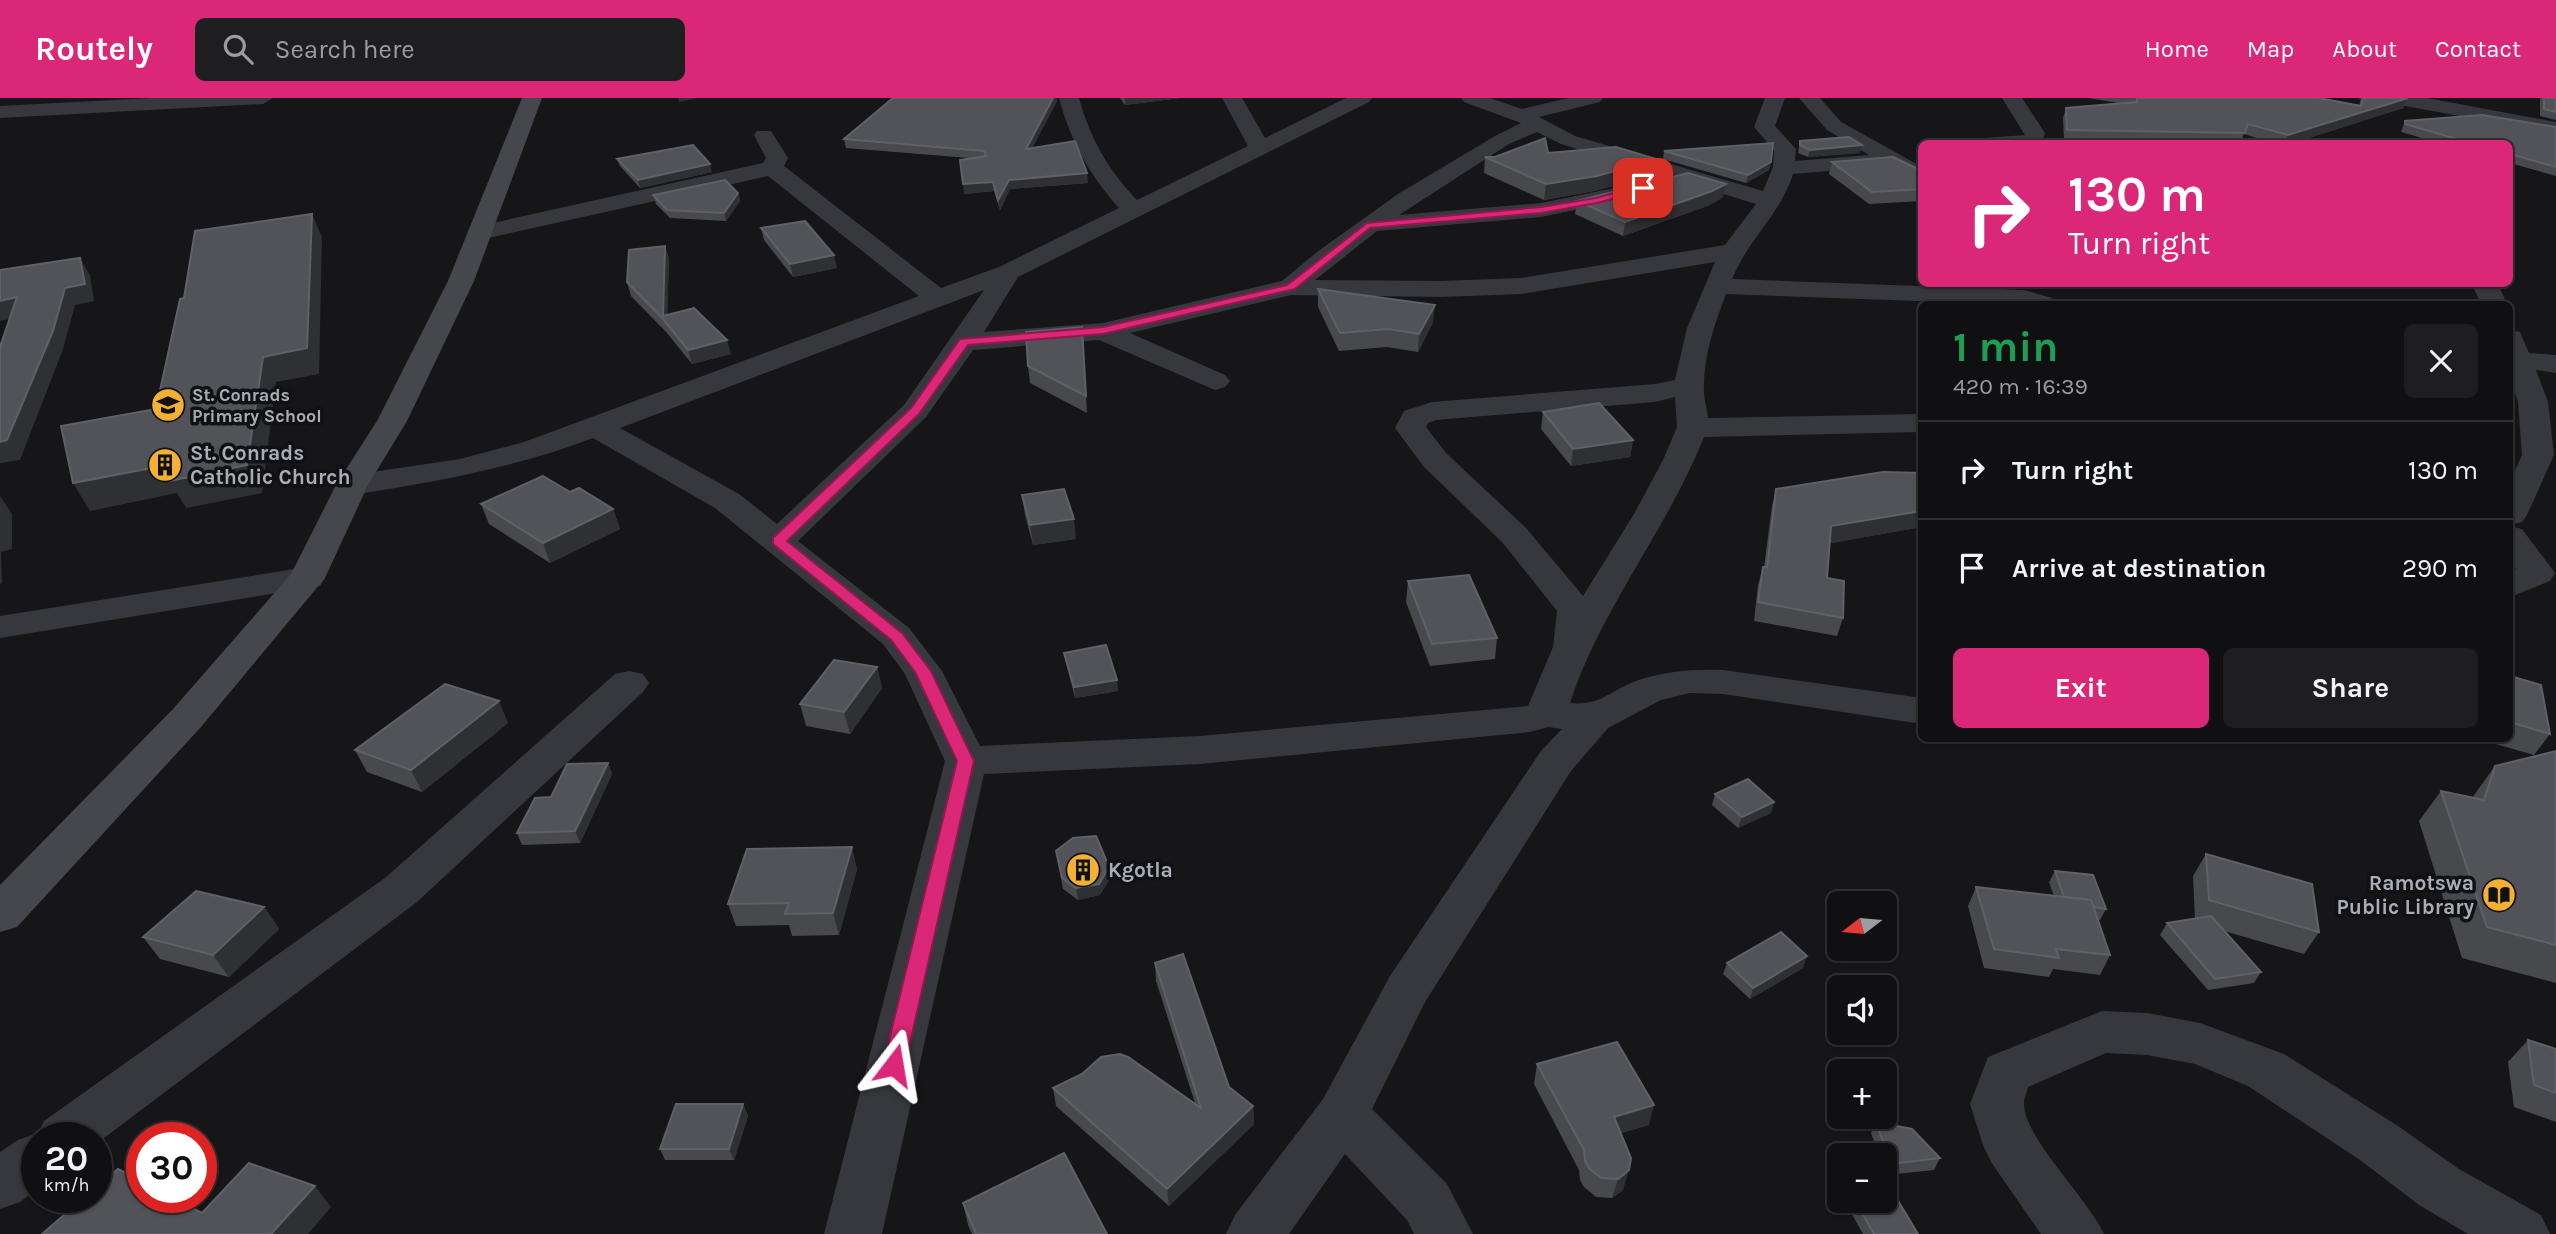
<!DOCTYPE html>
<html lang="en">
<head>
<meta charset="utf-8">
<style>
	:root { --surface:#101012; --page:#1e1e20; --text:#f1f3f6; --muted:#9c9d9f; --line:#303032; --accent:#db2777 }
	body { margin:0; font-family:Karla,sans-serif; background:var(--page); color:var(--text); height:100vh; display:flex; flex-direction:column; font-size:26px; white-space:nowrap }
	* { box-sizing:border-box; margin:0 }
	p { font-size:23px; color:var(--muted) }
	.icon { flex:none; width:38px; height:38px; fill:none; stroke:currentColor; stroke-width:2; stroke-linecap:round; stroke-linejoin:round }
	.map { position:relative; flex:1; overflow:hidden }
	.side { position:absolute; left:1918px; top:203px; width:595px; height:441px; display:flex; flex-direction:column; background:var(--surface); border-radius:10px; box-shadow:0 2px 5px #0004,0 0 0 2px var(--line) }
	.side>* { flex:none }
	.banner { position:absolute; left:1918px; top:42px; width:595px; height:147px; border-radius:10px; box-shadow:0 2px 5px #0004,0 0 0 2px var(--line); background:#db2777; color:#fff; overflow:hidden }
	.needle { width:46px; rotate:254deg }
	.controls { position:absolute; left:1827px; top:793px; display:grid; gap:14px }
	.controls a { display:grid; place-items:center; width:70px; height:70px; border-radius:10px; background:var(--surface); box-shadow:0 2px 5px #0004,0 0 0 2px var(--line); font-size:35px }
	.speed { position:absolute; left:21px; top:1024px; display:flex; gap:14px; font-size:35px; font-weight:700; text-align:center }
	.speed>* { display:grid; place-content:center; width:91px; height:91px; border-radius:50%; background:var(--surface); box-shadow:0 2px 5px #0004,0 0 0 2px var(--line); line-height:1 }
	.speed small { font-size:18px; font-weight:400 }
	.speed .limit { border:10px solid #d22; background:#fff; color:#111 }
	.pin { position:absolute; display:grid; place-items:center; width:60px; height:60px; color:#fff; margin:-30px; border-radius:14px; box-shadow:0 4px 10px #0006 }
	.me { position:absolute; width:77px; margin:-38px; rotate:14deg; stroke-linejoin:round; filter:drop-shadow(0 0 5px #0008) }
	.turn { display:flex; align-items:center; gap:24px; height:147px; padding:0 35px; font-size:32px }
	.turn .icon { width:91px; height:91px; stroke-width:2.5 }
	.turn b { display:block; font-size:49px; line-height:60px }
	.round { display:grid; place-items:center; flex:none; width:74px; height:74px; border-radius:10px; background:var(--page) }
	.summary { display:flex; align-items:center; justify-content:space-between; height:119px; padding:0 35px }
	h1 { font-size:42px; font-weight:700; line-height:52px; color:#1e9e55 }
	.button { display:flex; gap:14px; margin-top:auto; padding:14px 35px }
	.button a { flex:1; height:80px; border-radius:10px; background:var(--accent); color:#fff; font-size:28px; font-weight:700; line-height:80px; text-align:center }
	.button a+a { background:var(--page); color:var(--text) }
	ul { padding:0; list-style:none }
	li { display:flex; align-items:center; gap:21px; height:98px; padding:0 35px; border-top:2px solid var(--line) }
	li div { flex:1 }
	li b { display:block; font-size:26px }
	li em { font-style:normal }
	header { display:flex; align-items:center; gap:42px; box-sizing:border-box; height:98px; padding:0 35px; background:var(--accent); color:#fff }
	header strong { font-size:33px }
	nav { display:flex; gap:38px; margin-inline-start:auto; font-size:24px }
	.search { width:490px; height:63px; background:var(--page); display:flex; align-items:center; gap:18px; box-sizing:border-box; padding:0 24px; border-radius:10px; color:var(--muted); font-size:26px }
	.map>svg:first-child { display:block }
</style>
</head>
<body>
<header>
<strong>Routely</strong>
<div class="search"><svg class="icon" aria-label="search" viewBox="0 0 24 24"><circle cx="10" cy="10" r="6"/><path d="M15 15l6 6"/></svg>Search here</div>
<nav><a>Home</a><a>Map</a><a>About</a><a>Contact</a></nav>
</header>
<div class="map">
<svg width="2556" height="1136" viewBox="0 0 2556 1136">
	<rect width="100%" height="100%" fill="#161618"/>
	<g fill="none" stroke-linecap="round" stroke-linejoin="round">
		<g fill="#37383d" fill-rule="evenodd">
			<polygon points="151,0 273,0 263,6 0,20 0,8"/>
			<path d="M1059,0H1079C1090,40 1108,72 1137,102L1248,48L1222,0H1242L1265,40L1346,0H1372L1369,4L1018,179L984,234L1103,225L1282,183L1317,154L1398,96L1495,38L1521,25L1464,4L1461,0H1490L1522,11L1568,0H1603L1600,4L1539,19L1575,38L1763,93L1773,69L1774,52L1754,29L1765,0H1785L1775,28L1796,51L1795,63L1869,57L1827,32L1799,0H1820L1841,24L1922,69V85L1888,68L1793,76C1781,115 1748,142 1732,181L2024,192L2052,200L2056,206H2001L1726,196C1715,225 1704,256 1704,287C1703,299 1707,309 1708,320L1922,316V334L1704,339C1667,432 1601,510 1570,605C1601,608 1609,593 1636,583C1664,573 1694,571 1723,572L1922,600V626L1723,596L1690,595L1661,602L1608,630L1571,673L1425,904L1372,1011L1447,1086L1473,1136H1414L1407,1122L1345,1056L1289,1136H1226L1235,1117L1323,1001L1390,878L1541,653L1562,631L1548,629L1530,634L1200,666L984,676L882,1136H824L945,663L905,576L883,546L715,410L593,340C514,370 435,384 352,397L341,394L336,387L341,380L352,377L460,361L524,344L919,198L768,78L479,142L470,140L467,135L470,130L763,65L766,60L754,37L757,33H771L788,60L784,68L941,190L999,169L1119,110C1090,78 1070,42 1059,0ZM1537,34L1561,46L1756,106L1725,147L1521,180L1441,183L1315,182L1377,133L1541,119L1637,99L1640,94L1637,89L1629,87L1541,105L1399,117L1509,46ZM1715,164L1687,230L1675,282L1655,286L1432,304L1404,313L1395,330L1424,369L1502,444L1557,513L1553,549L1528,608L1200,638L980,648L942,573L909,530L798,443L926,319L973,252L1099,242L1215,292L1225,289L1230,283L1225,277L1130,235L1291,197L1441,199L1521,196ZM984,192L904,307L777,426L739,396L620,330ZM1675,299L1677,329L1663,362L1634,416L1583,498L1526,430L1446,355L1426,329L1428,325L1436,322L1655,304Z"/>
			<polygon points="2002,0 2022,0 2045,35 2042,44 1975,46 1985,40 2025,37"/>
			<polygon points="2385,0 2427,0 2556,24 2556,36 2395,6"/>
			<polygon points="2472,186 2498,186 2507,206 2481,206"/>
			<polygon points="2510,232 2520,234 2529,255 2556,257 2556,275 2536,272 2548,304 2554,357 2527,417 2522,424 2510,427 2510,383 2522,357 2518,304 2510,279"/>
			<polygon points="2510,428 2522,431 2555,475 2550,483 2510,499 2510,475 2516,471 2510,461"/>
			<polygon points="307,469 320,472 325,480 320,488 0,540 0,518"/>
			<polygon points="629,573 643,576 649,585 643,594 417,804 96,1046 96,1040 37,1040 37,1091 20,1104 0,1111 0,1054 18,1042 38,1035 44,1023 385,780 615,576"/>
			<path d="M2102,913L2147,915L2200,925L2284,956L2398,1028L2459,1071L2541,1117L2550,1136H2468L2419,1107L2360,1062L2248,988L2195,966L2147,957L2106,955L2028,989C2027,994 2024,1000 2024,1005C2023,1039 2088,1100 2104,1136H2041L1991,1064L1983,1047L1970,1006L1988,959Z"/>
		</g>
		<polygon fill="#45474d" fill-rule="evenodd" points="522,0 542,0 474,183 407,323 368,387 325,480 201,629 17,829 0,834 0,787 173,611 291,476 336,387 377,323 448,183"/>
	</g>
	<g fill="#47494d">
		<polygon points="893,0 1057,0 1057,3 1032,50 1088,85 1010,91 1000,112 994,93 964,96 969,60 846,50 844,41"/>
		<polygon points="1120,0 1180,0 1125,7"/>
		<polygon points="2088,0 2319,0 2359,7 2361,1 2357,0 2408,0 2403,10 2290,46 2276,46 2244,36 2240,45 2064,42 2063,20 2066,10 2119,5"/>
		<polygon points="2540,0 2556,0 2556,22 2540,18"/>
		<polygon points="2405,23 2556,29 2556,78 2510,65 2510,46 2443,46 2401,34"/>
		<polygon points="1800,43 1860,55 1808,59 1798,55"/>
		<polygon points="1664,53 1771,64 1769,72 1746,85 1663,61"/>
		<polygon points="1548,55 1654,77 1594,93 1544,102 1484,75 1485,59"/>
		<polygon points="617,61 712,74 640,90 620,68"/>
		<polygon points="1832,64 1922,73 1922,103 1869,106 1829,76"/>
		<polygon points="738,95 740,103 726,123 670,120 656,106 653,97"/>
		<polygon points="1723,99 1710,107 1623,138 1575,116 1577,103"/>
		<polygon points="761,130 837,170 793,179 764,142"/>
		<polygon points="665,148 669,161 667,217 731,256 692,266 667,235 631,198 627,184"/>
		<polygon points="1318,191 1433,224 1418,254 1387,249 1339,253 1318,209"/>
		<polygon points="1083,246 1087,315 1030,285 1028,268"/>
		<polygon points="1543,314 1633,342 1630,359 1571,368 1541,331"/>
		<polygon points="1922,375 1922,429 1830,445 1827,480 1843,520 1837,538 1754,523 1758,487 1763,469 1764,469 1772,408 1776,391"/>
		<polygon points="570,394 613,411 620,431 550,465 489,426 481,406"/>
		<polygon points="1022,397 1076,441 1033,447 1025,417"/>
		<polygon points="1408,483 1497,540 1495,561 1430,568 1406,504"/>
		<polygon points="1064,555 1118,593 1075,600 1066,565"/>
		<polygon points="877,569 882,590 850,636 806,628 800,606"/>
		<polygon points="2510,578 2550,636 2534,657 2475,640 2510,640"/>
		<polygon points="508,625 422,694 367,674 355,652"/>
		<polygon points="2556,653 2556,885 2462,860 2419,723 2441,693 2472,700 2495,668"/>
		<polygon points="608,665 612,676 580,745 522,747 517,735 551,699"/>
		<polygon points="1715,696 1774,704 1771,715 1738,730 1712,707"/>
		<polygon points="1056,753 1110,780 1100,797 1078,802 1063,791"/>
		<polygon points="2206,756 2319,834 2304,856 2224,833 2261,874 2254,885 2208,892 2160,837 2167,825 2195,821 2193,778"/>
		<polygon points="857,771 839,837 792,838 789,827 736,828 728,806"/>
		<polygon points="2055,773 2106,811 2100,822 2098,822 2110,857 2100,877 2053,871 2049,879 1984,870 1968,808 1976,789 2054,798 2049,784"/>
		<polygon points="264,809 279,831 229,879 160,861 143,839"/>
		<polygon points="1155,865 1229,989 1253,1008 1254,1026 1169,1108 1056,1008 1053,990 1195,1005 1156,883"/>
		<polygon points="1727,865 1803,870 1750,901 1723,876"/>
		<polygon points="2528,942 2556,951 2556,1024 2514,1009 2508,964"/>
		<polygon points="1537,966 1649,1027 1621,1035 1623,1092 1612,1100 1596,1099 1584,1089 1580,1082 1579,1072 1534,986"/>
		<polygon points="743,1006 748,1018 734,1062 665,1062 660,1051"/>
		<polygon points="1876,1024 1940,1060 1934,1072 1886,1077 1885,1057 1879,1057 1871,1035"/>
		<polygon points="1844,1102 1885,1102 1918,1136 1863,1136"/>
		<polygon points="963,1105 1107,1136 972,1136 968,1127"/>
	</g>
	<g fill="#2f3033">
		<polygon points="678,0 698,0 679,4"/>
		<polygon points="1053,0 1057,0 1057,3 1027,60 1026,51"/>
		<polygon points="1125,0 1180,0 1125,7"/>
		<polygon points="2408,0 2403,10 2290,46 2284,46 2288,37"/>
		<polygon points="1862,47 1860,55 1808,59 1810,52"/>
		<polygon points="1656,61 1654,77 1594,93 1544,102 1546,86"/>
		<polygon points="1771,64 1769,72 1746,85 1748,77"/>
		<polygon points="710,66 712,74 640,90 638,82"/>
		<polygon points="1087,75 1088,85 1010,91 1000,112 998,102 1009,82"/>
		<polygon points="993,84 994,93 964,96 963,86"/>
		<polygon points="1726,86 1723,99 1710,107 1623,138 1625,124"/>
		<polygon points="738,95 740,103 726,123 724,115"/>
		<polygon points="312,116 322,139 319,276 276,284 262,395 186,410 177,395 90,413 73,385 263,259"/>
		<polygon points="665,148 669,161 667,226 663,218"/>
		<polygon points="834,157 837,170 793,179 790,166"/>
		<polygon points="80,160 90,177 94,203 75,207 63,251 20,362 0,365 0,344 65,190"/>
		<polygon points="17,199 28,217 0,223 0,203"/>
		<polygon points="1435,207 1433,224 1418,254 1419,236"/>
		<polygon points="727,242 731,256 692,266 688,252"/>
		<polygon points="1633,342 1630,359 1571,368 1573,351"/>
		<polygon points="0,398 12,416 12,451 1,454 2,485 0,486"/>
		<polygon points="613,411 620,431 550,465 543,445"/>
		<polygon points="1922,413 1922,429 1826,446 1831,428"/>
		<polygon points="1074,421 1076,441 1033,447 1030,427"/>
		<polygon points="877,569 882,590 850,636 844,614"/>
		<polygon points="1117,582 1118,593 1075,600 1074,589"/>
		<polygon points="499,603 508,625 422,694 411,672"/>
		<polygon points="608,665 612,676 580,745 575,733"/>
		<polygon points="1774,704 1771,715 1738,730 1742,719"/>
		<polygon points="852,749 857,771 839,837 833,815"/>
		<polygon points="1109,769 1110,780 1100,797 1078,802 1076,790"/>
		<polygon points="264,809 279,831 229,879 213,857"/>
		<polygon points="1807,858 1803,870 1750,901 1753,890"/>
		<polygon points="743,1006 748,1018 734,1062 729,1051"/>
		<polygon points="1654,1007 1649,1027 1609,1038 1614,1019"/>
		<polygon points="1253,1008 1254,1026 1169,1108 1167,1091"/>
		<polygon points="1629,1072 1623,1092 1612,1100 1618,1081"/>
		<polygon points="315,1088 331,1109 308,1136 271,1136"/>
	</g>
	<g fill="#525359" stroke="#5f6168" stroke-width="2">
		<polygon points="893,0 1053,0 1026,51 1075,43 1087,75 1009,82 998,102 993,84 963,86 960,62 986,58 984,53 844,41"/>
		<polygon points="2137,0 2319,0 2361,8 2363,0 2408,0 2288,37 2248,26 2245,35 2067,32 2066,10 2137,4"/>
		<polygon points="2544,0 2556,0 2556,14 2544,11"/>
		<polygon points="2482,17 2556,29 2556,69 2510,56 2510,46 2474,46 2405,26 2405,23"/>
		<polygon points="1849,39 1862,47 1810,52 1800,47 1800,43"/>
		<polygon points="1545,40 1548,55 1616,49 1656,61 1597,78 1546,86 1485,59 1495,59"/>
		<polygon points="1773,45 1771,64 1748,77 1664,53"/>
		<polygon points="693,47 710,66 638,82 617,61"/>
		<polygon points="1893,59 1922,73 1922,91 1872,94 1832,64"/>
		<polygon points="1688,75 1726,86 1712,93 1625,124 1577,103"/>
		<polygon points="725,82 738,95 724,115 667,112 653,97"/>
		<polygon points="312,116 307,250 263,259 247,367 170,383 173,366 73,385 61,328 156,311 180,201 184,200 195,133"/>
		<polygon points="805,123 834,157 790,166 761,130"/>
		<polygon points="665,148 663,218 694,210 727,242 688,252 663,221 627,184 629,152"/>
		<polygon points="80,160 85,186 65,190 53,233 7,342 0,344 0,249 17,199 0,203 0,172"/>
		<polygon points="1318,191 1435,207 1419,236 1388,231 1340,235"/>
		<polygon points="1082,229 1086,298 1028,268 1026,234"/>
		<polygon points="1599,305 1633,342 1573,351 1543,314"/>
		<polygon points="1883,374 1922,375 1922,413 1831,428 1827,480 1844,483 1843,520 1758,504 1763,469 1767,469 1776,391"/>
		<polygon points="543,378 570,394 579,390 613,411 543,445 481,406"/>
		<polygon points="1064,391 1074,421 1030,427 1022,397"/>
		<polygon points="1469,477 1497,540 1432,546 1408,483"/>
		<polygon points="1106,547 1117,582 1074,589 1064,555"/>
		<polygon points="834,562 877,569 844,614 800,606"/>
		<polygon points="2510,578 2541,587 2550,636 2510,624"/>
		<polygon points="445,586 499,603 411,672 355,652"/>
		<polygon points="2556,653 2556,847 2487,829 2441,693 2484,702 2495,668"/>
		<polygon points="608,665 575,733 517,735 535,700 551,699 567,666"/>
		<polygon points="1748,681 1774,704 1742,719 1715,696"/>
		<polygon points="1096,738 1109,769 1099,786 1076,790 1062,780 1056,753 1073,740"/>
		<polygon points="852,749 833,815 785,816 789,805 728,806 747,751"/>
		<polygon points="2206,756 2312,786 2319,834 2209,802"/>
		<polygon points="2055,773 2093,777 2106,811 2093,809 2091,802 2064,799"/>
		<polygon points="1976,789 2091,802 2110,857 2056,851 2059,860 1994,851"/>
		<polygon points="196,793 264,809 213,857 143,839"/>
		<polygon points="2211,818 2261,874 2215,881 2167,825"/>
		<polygon points="1781,834 1807,858 1753,890 1727,865"/>
		<polygon points="1183,856 1229,989 1253,1008 1167,1091 1053,990 1082,976 1101,959 1120,956 1128,959 1201,1010 1155,865"/>
		<polygon points="2528,942 2556,951 2556,995 2534,987"/>
		<polygon points="1617,944 1654,1007 1614,1019 1631,1060 1629,1072 1618,1081 1601,1080 1589,1070 1585,1063 1584,1052 1537,966"/>
		<polygon points="676,1006 743,1006 729,1051 660,1051"/>
		<polygon points="1876,1024 1912,1031 1940,1060 1891,1066"/>
		<polygon points="1064,1055 1107,1136 976,1136 963,1105"/>
		<polygon points="249,1065 315,1088 271,1136 42,1136 85,1099 96,1099 96,1089 118,1071 142,1083 142,1099 172,1099 202,1115"/>
		<polygon points="1885,1081 1918,1136 1874,1136 1855,1102 1885,1102"/>
	</g>
	<polygon fill="#db2777" stroke="#8e194d" stroke-width="2" points="1643,87 1646,88 1646,92 1597,105 1541,115 1370,130 1295,191 1103,236 968,247 919,316 787,443 902,535 931,573 974,663 905,967 902,973 894,976 887,973 883,967 957,663 915,574 891,542 773,446 773,440 911,310 960,241 1103,229 1287,187 1367,125 1541,109 1596,100"/>
	<defs>
		<g id="school-disc" transform="scale(1.75)"><circle r="9.5" fill="#f2b134" stroke="#111113"/><path d="M0-5L7-2L0 1L-7-2ZM-4 1L0 2.5L4 1V4Q0 6-4 4Z" fill="#111"/></g>
		<g id="building-disc" transform="scale(1.75)"><circle r="9.5" fill="#f2b134" stroke="#111113"/><path d="M-4-6H4V6H1V3H-1V6H-4ZM-2.5-4.3h1.7v1.8h-1.7ZM.8-4.3h1.7v1.8H.8ZM-2.5-1h1.7V.8h-1.7ZM.8-1h1.7V.8H.8Z" fill="#111"/></g>
		<g id="library-disc" transform="scale(1.75)"><circle r="9.5" fill="#f2b134" stroke="#111113"/><path d="M-6-4Q-3-5.5-.7-3.5V5Q-3 3-6 4ZM6-4Q3-5.5 .7-3.5V5Q3 3 6 4Z" fill="#111"/></g>
	</defs>
	<g fill-rule="evenodd">
		<use href="#school-disc" x="168" y="307"/>
		<use href="#building-disc" x="165" y="367"/>
		<use href="#building-disc" x="1083" y="772"/>
		<use href="#library-disc" x="2499" y="797"/>
	</g>
	<g text-anchor="middle" dominant-baseline="central" stroke-width="7" stroke-linejoin="round" paint-order="stroke">
		<g font-size="18" font-weight="bold" fill="#a8adb8" stroke="#111113" text-anchor="start">
			<text x="192" y="297">St. Conrads<tspan x="192" dy="21">Primary School</tspan></text>
		</g>
		<g font-size="21" font-weight="bold" fill="#a8adb8" stroke="#111113" text-anchor="start">
			<text x="190" y="355">St. Conrads<tspan x="190" dy="24">Catholic Church</tspan></text>
			<text x="1108" y="772">Kgotla</text>
			<text x="2474" y="785" text-anchor="end">Ramotswa<tspan x="2474" dy="24">Public Library</tspan></text>
		</g>
	</g>
</svg>
<div class="controls">
<a><svg class="needle" viewBox="-14 -14 28 28"><path d="M0-13l5 13h-10z" fill="#e53935"/><path d="M0 13l5-13h-10z" fill="#9c9d9f"/></svg></a>
<a><svg class="icon" aria-label="sound" viewBox="0 0 24 24"><path d="M4 9h4l5-4v14l-5-4H4zM17 9q2 3 0 6"/></svg></a>
<a>+</a>
<a>−</a>
</div>
<div class="speed"><div>20<small>km/h</small></div><div class="limit">30</div></div>
<div class="pin" style="left:1643px;top:90px;background:#d93025"><svg class="icon" aria-label="arrive" viewBox="0 0 24 24"><path d="M6 21V4h12l-3 4 3 4H6"/></svg></div>
<svg class="me" style="left:894px;top:967px" viewBox="-20 -20 40 40"><path d="M0-17L14 15 0 8-14 15z" fill="#db2777" stroke="#fff" stroke-width="4"/></svg>
<div class="banner">
<div class="turn"><svg class="icon" aria-label="right" viewBox="0 0 24 24"><path d="M7 20v-9h11M14 6l5 5-5 5"/></svg><div><b>130 m</b>Turn right</div></div>
</div>
<section class="side">
<div class="summary"><div><h1>1 min</h1><p>420 m · 16:39</p></div><a class="round"><svg class="icon" aria-label="close" viewBox="0 0 24 24"><path d="M6 6l12 12M18 6L6 18"/></svg></a></div>
<ul>
<li><svg class="icon" aria-label="right" viewBox="0 0 24 24"><path d="M7 20v-9h11M14 6l5 5-5 5"/></svg><div><b>Turn right</b></div><em>130 m</em></li>
<li><svg class="icon" aria-label="arrive" viewBox="0 0 24 24"><path d="M6 21V4h12l-3 4 3 4H6"/></svg><div><b>Arrive at destination</b></div><em>290 m</em></li>
</ul>
<div class="button"><a>Exit</a><a>Share</a></div>
</section>
</div>
</body>
</html>
